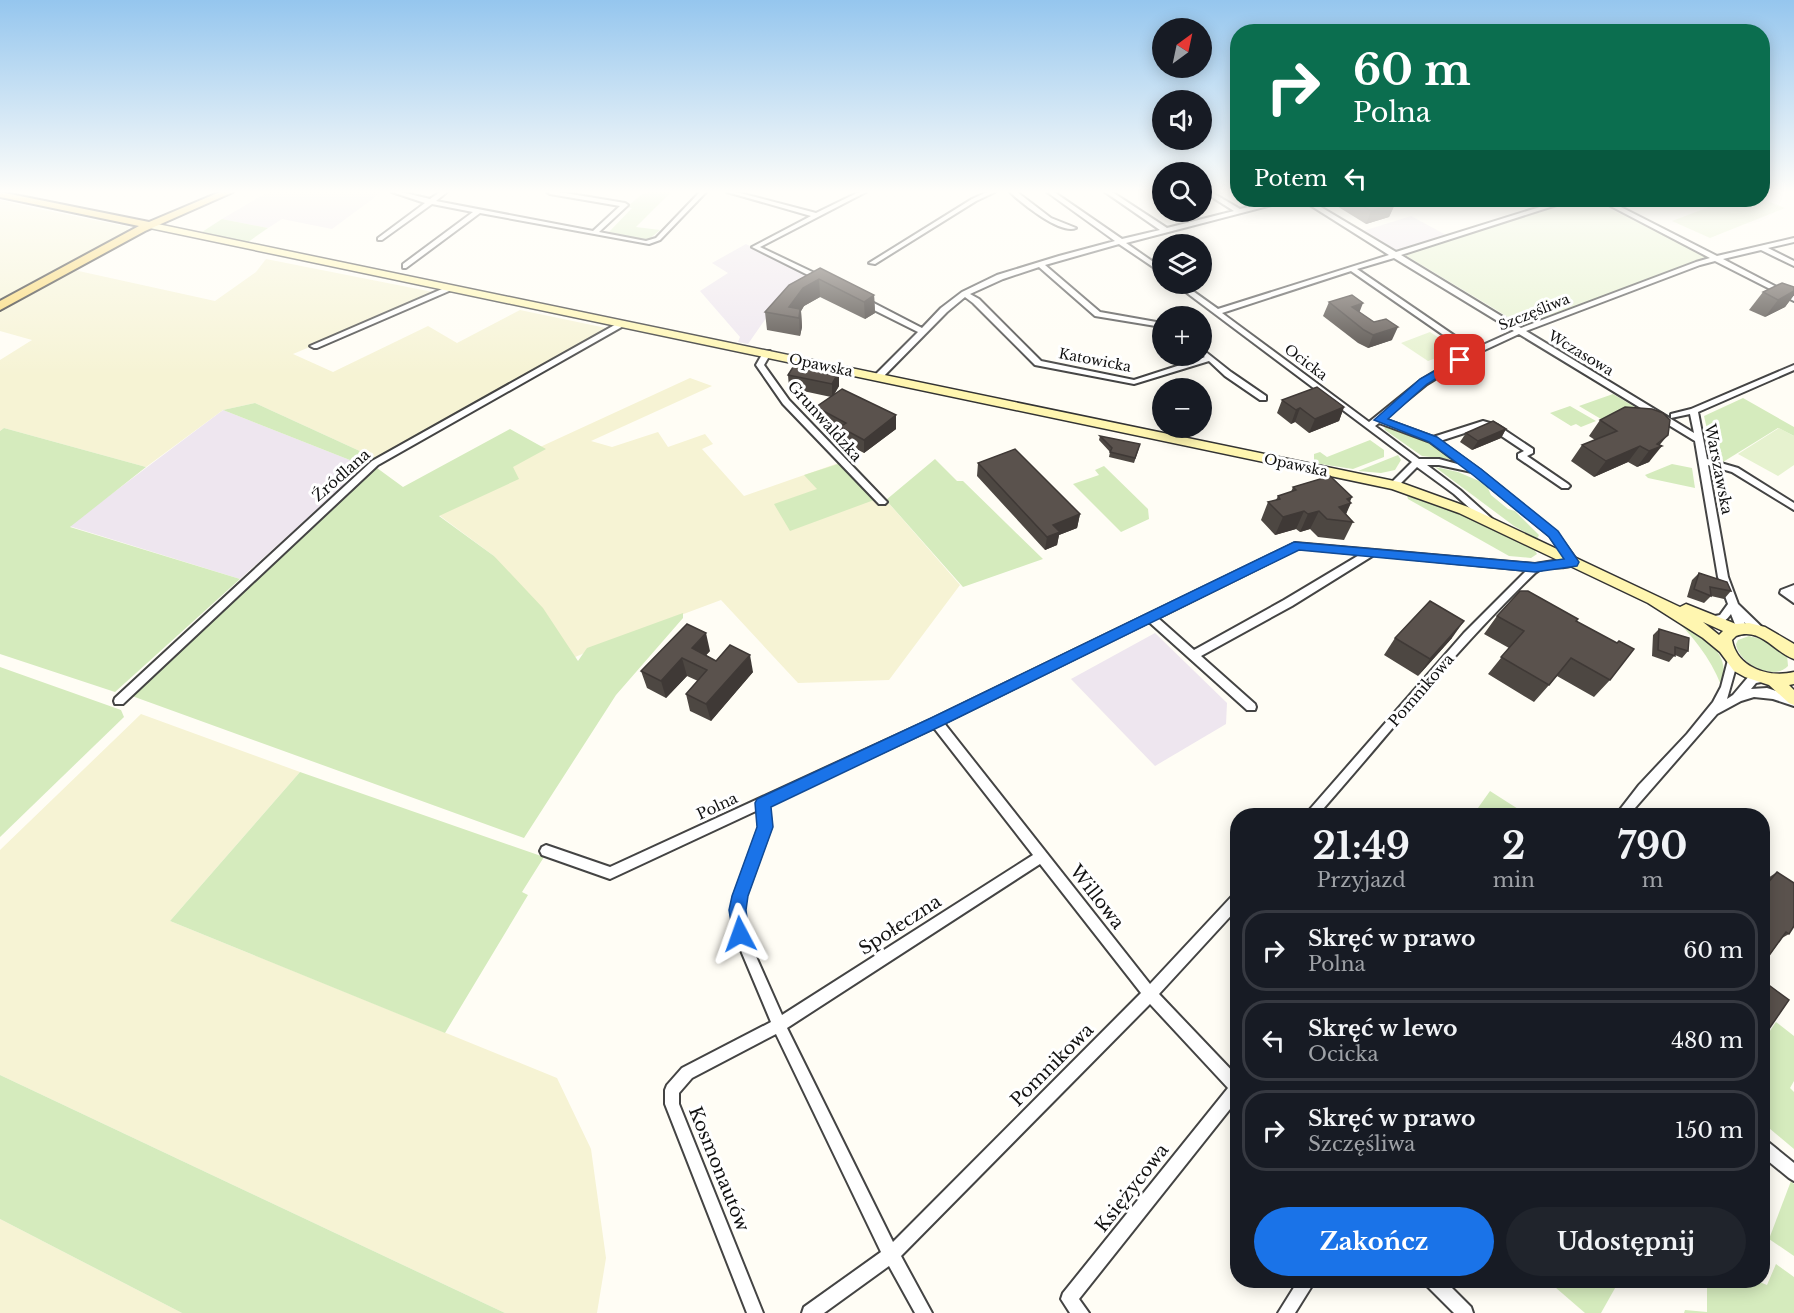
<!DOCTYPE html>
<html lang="pl">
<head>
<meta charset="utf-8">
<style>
	:root { --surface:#171b24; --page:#20242c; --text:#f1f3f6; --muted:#9ea1a6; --line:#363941; --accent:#1a73e8 }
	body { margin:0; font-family:"Libre Baskerville",serif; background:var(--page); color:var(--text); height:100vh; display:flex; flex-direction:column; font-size:22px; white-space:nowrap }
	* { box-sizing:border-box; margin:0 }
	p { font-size:20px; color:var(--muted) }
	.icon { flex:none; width:33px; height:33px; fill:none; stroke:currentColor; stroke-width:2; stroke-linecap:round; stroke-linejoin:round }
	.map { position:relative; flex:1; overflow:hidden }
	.side { position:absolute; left:1230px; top:808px; width:540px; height:480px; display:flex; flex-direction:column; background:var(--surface); border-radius:24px; box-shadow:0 3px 15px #0003 }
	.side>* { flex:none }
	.top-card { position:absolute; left:1230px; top:24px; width:540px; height:183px; border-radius:24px; box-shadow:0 3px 15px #0003; background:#0b6e4f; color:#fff; overflow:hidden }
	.needle { width:39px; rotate:33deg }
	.controls { position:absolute; left:1152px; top:18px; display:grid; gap:12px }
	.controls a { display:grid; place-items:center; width:60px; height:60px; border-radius:50%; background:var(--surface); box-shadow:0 3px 15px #0003; font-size:30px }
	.pin { position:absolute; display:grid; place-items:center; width:51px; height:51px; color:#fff; margin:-26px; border-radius:12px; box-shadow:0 3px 9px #0006 }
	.me { position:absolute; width:66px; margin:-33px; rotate:356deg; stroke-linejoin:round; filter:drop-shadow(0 0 4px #0008) }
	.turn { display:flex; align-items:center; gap:21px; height:126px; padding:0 24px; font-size:27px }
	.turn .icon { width:78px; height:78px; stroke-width:2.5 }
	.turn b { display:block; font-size:42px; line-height:51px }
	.then { display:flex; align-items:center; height:57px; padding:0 24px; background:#0003; gap:12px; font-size:22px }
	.eta { display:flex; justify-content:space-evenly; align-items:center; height:102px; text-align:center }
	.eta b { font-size:36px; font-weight:700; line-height:42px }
	.cta { display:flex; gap:12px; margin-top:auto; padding:12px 24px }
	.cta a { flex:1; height:69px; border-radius:36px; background:var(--accent); color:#fff; font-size:24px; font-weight:700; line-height:69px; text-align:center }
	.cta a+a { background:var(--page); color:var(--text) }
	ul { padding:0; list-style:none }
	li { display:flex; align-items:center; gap:18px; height:81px; margin:0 12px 9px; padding:0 12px; border:3px solid var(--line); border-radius:24px }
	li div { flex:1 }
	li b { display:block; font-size:22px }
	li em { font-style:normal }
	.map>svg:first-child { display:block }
</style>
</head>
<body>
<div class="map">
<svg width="1794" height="1313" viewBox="0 0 1794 1313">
	<rect width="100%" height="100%" fill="#fffdf5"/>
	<g fill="#eee6ef">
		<polygon points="268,192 382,192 332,229 282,219 268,228 222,219"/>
		<polygon points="1411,216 1448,236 1398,253 1363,231"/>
		<polygon points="746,244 820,282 771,311 748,344 738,342 740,337 700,291 728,273 712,263"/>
		<polygon points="223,410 365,466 240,579 69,526"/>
		<polygon points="1155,633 1227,703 1226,724 1155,766 1071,679"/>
	</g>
	<g fill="#f6f3d4">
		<polygon points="0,200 34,208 129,227 127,231 0,301"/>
		<polygon points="266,259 438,293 293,354 333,372 428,326 457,343 520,310 611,329 375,458 255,403 223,410 146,467 4,428 0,431 0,360 32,340 0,331 0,310 74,270 215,301 256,272"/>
		<polygon points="690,378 712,386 591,441 612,447 658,432 668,447 705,434 713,444 702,449 744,496 847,460 886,500 960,585 889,680 798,683 721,600 614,640 573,658 494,556 436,513 503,467 540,447"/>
		<polygon points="141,714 300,772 170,921 557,1078 591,1149 606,1258 597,1313 505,1313 0,1075 0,850"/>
		<polygon points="0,1219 182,1313 0,1313"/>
	</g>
	<g fill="#d5ebbd">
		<polygon points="648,192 671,192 636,227 660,230 648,240 609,232 632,208 627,207 642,194"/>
		<polygon points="222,219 268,228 248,242 202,232"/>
		<polygon points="1613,394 1655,419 1631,413 1601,419 1579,406"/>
		<polygon points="1743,398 1794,427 1794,436 1778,428 1723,462 1714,460 1704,416"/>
		<polygon points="255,403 375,458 365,466 223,410"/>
		<polygon points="1570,406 1596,421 1581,427 1576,424 1571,426 1550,413"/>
		<polygon points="1386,425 1433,443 1456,460 1422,456 1385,430 1384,426"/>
		<polygon points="4,428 146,467 70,527 240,579 115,692 0,654 0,431"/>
		<polygon points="510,429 546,449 513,467 519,479 439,516 494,556 543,608 578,661 587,648 683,613 683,618 616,695 524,838 132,696 377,468 403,487"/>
		<polygon points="1370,440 1384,450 1384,457 1353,469 1314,463 1314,454 1320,452 1327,457"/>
		<polygon points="1398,455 1401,460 1395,470 1381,473 1358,471"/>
		<polygon points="935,459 957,481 963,481 1043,559 963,587 886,500"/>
		<polygon points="838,464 874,500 790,531 774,504 817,489 804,475"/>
		<polygon points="1672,464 1692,468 1695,488 1648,478 1645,475"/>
		<polygon points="1104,466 1148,509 1149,519 1121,532 1073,484 1099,475 1095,470"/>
		<polygon points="1435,467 1458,472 1486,484 1491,495 1508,509 1515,511 1539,535 1537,539 1514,526"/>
		<polygon points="1406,492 1432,500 1532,546 1537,554 1531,558 1509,556 1408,499"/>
		<path d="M1670,614C1694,632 1735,649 1721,685C1710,657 1692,635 1670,614Z"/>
		<path d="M1749,636L1766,640L1787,655L1788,666C1773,682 1738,663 1736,644L1738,640Z"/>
		<polygon points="0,667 121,710 124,717 0,837"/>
		<polygon points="300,772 544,857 522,892 528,895 445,1033 170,921"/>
		<polygon points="1490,791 1529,816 1473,815"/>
		<polygon points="1776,1022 1794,1036 1794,1081 1790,1088 1794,1092 1794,1149 1763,1123 1763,1041"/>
		<polygon points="0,1075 505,1313 182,1313 0,1219"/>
		<polygon points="1791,1181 1794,1184 1794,1256 1769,1239"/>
		<polygon points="1776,1264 1794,1277 1794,1313 1684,1313 1685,1310 1707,1312 1707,1287 1710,1281 1757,1281 1767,1285"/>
		<polygon points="1548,1281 1619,1281 1601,1313 1585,1313"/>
	</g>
	<g fill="#e6f2cf">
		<polygon points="1762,199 1785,208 1710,238 1672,221 1728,200"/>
		<polygon points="1577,200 1593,200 1707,257 1523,326 1405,255"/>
		<polygon points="1430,332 1457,350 1428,361 1401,343"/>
		<polygon points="1779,428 1794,436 1794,465 1778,476 1738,454"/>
	</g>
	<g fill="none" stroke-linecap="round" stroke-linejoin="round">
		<g stroke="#444" stroke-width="4">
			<g id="minor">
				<polygon points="392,192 401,192 430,199 440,192 447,192 436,201 593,231 620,206 550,194 547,192 559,192 625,203 628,205 627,206 599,232 646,241 656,238 700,192 706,192 660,240 649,244 480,213 406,268 403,268 403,264 473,212 432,204 382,240 378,240 378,238 425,203"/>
				<polygon points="727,192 736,192 816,213 859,192 866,192 760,247 825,278 826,280 822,282 752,247 811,216"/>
				<polygon points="987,192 995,192 976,201 875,264 869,263 972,199"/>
				<path d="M1010,192H1017L1051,218L1076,228C1061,235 1021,203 1010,192Z"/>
				<polygon points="1047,192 1054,192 1122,239 1160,230 1105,192 1112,192 1167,228 1234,211 1204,192 1211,192 1240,209 1279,200 1288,200 1287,201 1126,243 1162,268 1162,273 1119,244 1045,265 1100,312 1162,323 1162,327 1095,316 1039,267 1003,279 970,294 979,299 1041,361 1134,380 1205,357 1202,355 1202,349 1231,372 1266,396 1266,400 1260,400 1225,376 1209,361 1134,384 1035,365 973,303 965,297 947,312 881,379 875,379 875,375 918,332 860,303 860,299 866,299 922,328 941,308 962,292 997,275 1059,256 1115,241"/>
				<path d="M1302,200H1309L1396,252L1562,200H1570L1569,201L1401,255L1521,328L1696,262L1710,258L1601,201L1600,200H1607L1717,256L1794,238V242L1768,248L1794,261V266L1761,250L1723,259L1794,296V301L1715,261L1700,265L1526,331L1694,433L1690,414L1671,418V414L1691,409L1794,365V370L1698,412L1707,459L1738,468L1794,503V510L1732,472L1708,465L1728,577L1738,604L1767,632L1766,635H1758L1744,622L1747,629L1746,632H1738L1731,614C1726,621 1723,622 1714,624L1709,620L1710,617L1720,615L1728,604L1718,577L1695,441L1519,334L1476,354L1427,384L1384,419L1433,437L1483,421L1497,425L1533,449V453L1527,456L1568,484L1570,486L1568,488H1562L1518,458V454L1524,451L1491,429L1483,427L1440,441L1480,470L1556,532L1578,562C1567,572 1545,563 1535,573C1457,648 1389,734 1317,816H1304L1464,633L1527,570L1374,555L1292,606L1201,656L1255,704L1256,707L1255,710H1247L1149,622L944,723L1150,984L1234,894L1238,892V908L1159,994L1238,1077V1099L1079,1299L1089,1313H1070L1061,1299L1063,1293L1228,1088L1150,1004L901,1256L932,1313H915L889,1266L824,1313H802L804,1307L881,1252L776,1034L692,1078L679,1093V1104L763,1313H747L665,1104V1090L667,1085L682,1068L771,1022L734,934L731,910L734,896L759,827L758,810L610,879L542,855L540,851L542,847L546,845L610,867L932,719L1295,543L1535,564L1566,559L1550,536L1472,472L1439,465H1427L1460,490L1490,517L1492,519L1490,521H1484L1454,494L1417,467L1397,487H1391L1390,485L1391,483L1412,462L1175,284H1183L1218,309L1389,255ZM1394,258L1514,331L1474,349L1357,269ZM1351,271L1468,352L1421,380L1369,422L1222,313ZM1379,423L1430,442L1461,465L1439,459H1419L1375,426ZM1299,548L1361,554L1284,600L1194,650L1158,618ZM934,728L1033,855L782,1015L746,934L743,910L746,896L771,827L769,805ZM1040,864L1141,993L893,1242L787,1028Z"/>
				<polygon points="449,286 456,288 317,348 314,348 310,346"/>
				<polygon points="620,322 627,324 378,465 123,704 115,704 114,701 115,698 372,461"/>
				<polygon points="764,351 770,351 771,353 764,365 789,400 885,500 887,502 885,504 879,504 783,404 756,365"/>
				<polygon points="1794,585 1794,603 1780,593 1781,590"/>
				<polygon points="1733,656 1737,657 1738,660 1727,699 1733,695 1749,676 1763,674 1767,675 1768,678 1767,681 1756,683 1751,689 1767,688 1794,697 1794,706 1773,699 1754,697 1741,701 1717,714 1628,816 1615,816 1639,785 1687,734 1713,702 1721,687 1728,660 1729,657"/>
				<polygon points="1762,1139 1767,1141 1794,1163 1794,1181 1789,1178 1762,1156"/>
				<polygon points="1298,1281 1315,1281 1295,1313 1278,1313"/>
				<polygon points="1426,1281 1445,1281 1471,1307 1473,1313 1454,1313 1428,1287"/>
			</g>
		</g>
		<g stroke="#333" stroke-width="3">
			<path id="secondary" d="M148,222L1399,482L1468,507L1680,607L1686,604L1736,624L1749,623L1765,627L1794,644V659C1774,652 1761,627 1736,636L1732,640C1737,668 1769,678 1794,672V684L1789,685L1794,690V705L1789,703L1769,685L1745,677L1734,671L1720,652L1703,638L1648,603L1459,513L1392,489L145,227L143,225ZM1703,622L1723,631L1719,635Z"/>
		</g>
		<g stroke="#222" stroke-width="4">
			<polygon id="primary" points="0,192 149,222 220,192 233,192 145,231 0,310 0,301 139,226 0,197"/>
		</g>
		<use href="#minor" fill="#fff" fill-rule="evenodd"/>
		<use href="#secondary" fill="#fff6b0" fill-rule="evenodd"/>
		<use href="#primary" fill="#f9d66b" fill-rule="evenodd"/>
	</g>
	<g fill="#4d4742">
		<polygon points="1333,200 1387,200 1395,204 1389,217 1366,224 1332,203"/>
		<polygon points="820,268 874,295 875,313 865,319 820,297 804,306 801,311 802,327 800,336 767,330 765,312"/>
		<polygon points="1794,287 1794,295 1785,307 1765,317 1749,310 1763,292"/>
		<polygon points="1329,302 1360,312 1392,340 1368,348 1358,343 1323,316"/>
		<polygon points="795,364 839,386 834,395 896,415 896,429 864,453 841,441 840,433 817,421 816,407 831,397 789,388 788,375"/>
		<polygon points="1282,400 1344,407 1339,421 1309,433 1295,422 1291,424 1277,413"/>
		<polygon points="1600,420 1660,445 1649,462 1637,467 1628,462 1594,477 1571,461 1582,445 1595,440 1589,436"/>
		<polygon points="1506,429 1501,438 1472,450 1460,442 1466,433"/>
		<polygon points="1100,436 1139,448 1134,463 1109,457 1110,452 1099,440"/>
		<polygon points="978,463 1080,514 1077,528 1059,535 1057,545 1045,550 977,476"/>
		<polygon points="1293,487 1350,502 1346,514 1353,522 1344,540 1318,537 1310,529 1300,532 1296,529 1275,535 1261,520 1268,502 1276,500 1278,496 1291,492"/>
		<polygon points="1699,573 1731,591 1724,599 1711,596 1704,603 1687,597 1692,580"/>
		<polygon points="1497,616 1576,621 1610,680 1594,697 1557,676 1534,702 1488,674 1509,648 1484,634"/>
		<polygon points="1659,629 1688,651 1682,658 1675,655 1669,662 1652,656 1653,635"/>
		<polygon points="1395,638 1452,638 1418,676 1384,655"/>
		<polygon points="710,651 706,655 716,661 753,672 711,721 690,711 686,694 698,681 687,676 666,698 647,688 641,671"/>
		<polygon points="1777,872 1789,934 1782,938 1768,957 1762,960 1762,882"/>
	</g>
	<g fill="#3f3936">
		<polygon points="1395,204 1389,217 1366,224 1371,211"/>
		<polygon points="819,279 820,297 804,306 801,311 802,327 800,336 799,318 789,307 803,288"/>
		<polygon points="1794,291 1794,295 1785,307 1765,317 1778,300"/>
		<polygon points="874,295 875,313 865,319 864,302"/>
		<polygon points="1363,303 1358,316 1352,307"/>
		<polygon points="1398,327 1392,340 1368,348 1373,335"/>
		<polygon points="839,372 839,386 832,397 832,384"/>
		<polygon points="1344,407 1339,421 1309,433 1315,419"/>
		<polygon points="1300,408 1295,422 1291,424 1296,410"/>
		<polygon points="896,415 896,429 864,453 864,440"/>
		<polygon points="1506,429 1501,438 1472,450 1478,441"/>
		<polygon points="1668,435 1657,448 1662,446 1649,462 1637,467 1649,451"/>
		<polygon points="1640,446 1628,462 1594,477 1606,461"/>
		<polygon points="1352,497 1349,504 1351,503 1343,521 1339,507 1347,499"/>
		<polygon points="1304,511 1296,529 1275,535 1283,517"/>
		<polygon points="1319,511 1310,529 1300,532 1308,514"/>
		<polygon points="1080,514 1077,528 1059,535 1057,545 1045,550 1047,537 1053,525"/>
		<polygon points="1464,621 1452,638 1418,676 1430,659"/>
		<polygon points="706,633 710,651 697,665 692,648"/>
		<polygon points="750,655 753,672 711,721 706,704"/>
		<polygon points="682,658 687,676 666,698 661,681"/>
	</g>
	<g fill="#5a524d" stroke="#3f3936" stroke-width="1.5">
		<polygon points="1352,200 1387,200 1395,204 1371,211"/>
		<polygon points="820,268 874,295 864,302 819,279 803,288 789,307 800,309 799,318 765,312 789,285"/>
		<polygon points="1782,283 1794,287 1794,291 1778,300 1763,292"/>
		<polygon points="1352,295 1363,303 1352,307 1374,322 1386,319 1398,327 1373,335 1364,330 1329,302"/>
		<polygon points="795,364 839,372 832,384 788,375"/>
		<polygon points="1317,387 1344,407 1315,419 1300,408 1296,410 1282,400"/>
		<polygon points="842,389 896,415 864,440 840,427 846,423 816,407"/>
		<polygon points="1625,407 1652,409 1663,413 1670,420 1668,435 1657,444 1662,446 1649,451 1640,446 1606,461 1582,445 1617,431 1600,420"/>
		<polygon points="1493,421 1506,429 1478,441 1466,433"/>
		<polygon points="1100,436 1140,444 1135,458 1110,452 1112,448"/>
		<polygon points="1015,449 1080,514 1053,525 1060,532 1047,537 978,463"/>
		<polygon points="1330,476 1352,497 1347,499 1351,503 1339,507 1353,522 1327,519 1319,511 1308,514 1304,511 1283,517 1268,502 1280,499 1278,496 1296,490 1293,487"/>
		<polygon points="1699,573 1727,582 1731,591 1710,587 1711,596 1694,589"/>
		<polygon points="1520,591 1528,591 1578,619 1576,621 1617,643 1619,641 1634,649 1610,680 1571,658 1549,685 1501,657 1524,631 1497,616"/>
		<polygon points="1430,601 1464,621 1430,659 1395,638"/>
		<polygon points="687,624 706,633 692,648 716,661 730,645 750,655 706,704 686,694 707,670 682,658 661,681 641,671"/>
		<polygon points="1659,629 1689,638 1688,651 1675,647 1675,656 1658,650"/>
		<polygon points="1777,872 1794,883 1794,926 1789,934 1786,932 1768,957 1762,953 1762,890"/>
		<polygon points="1762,980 1789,1000 1762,1039"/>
	</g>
	<linearGradient id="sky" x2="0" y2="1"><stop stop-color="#95c6ee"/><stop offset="0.51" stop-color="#fffefa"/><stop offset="1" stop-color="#fffefa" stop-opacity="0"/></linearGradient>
	<rect width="1794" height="376" fill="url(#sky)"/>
	<polygon fill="#1a73e8" stroke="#114b97" stroke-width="1.5" points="1460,357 1463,358 1463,362 1427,384 1388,419 1437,437 1481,469 1558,531 1579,562 1577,566 1535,572 1299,550 941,726 771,807 773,827 748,896 746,910 749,934 746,940 740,942 734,940 729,910 732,896 757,827 755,803 757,799 931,718 1294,542 1535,563 1564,559 1549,537 1473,475 1429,442 1374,420 1420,379"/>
	<g text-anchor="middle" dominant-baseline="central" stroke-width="6" stroke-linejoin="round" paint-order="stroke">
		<g font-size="14" fill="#111" stroke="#fff">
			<text transform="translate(1534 312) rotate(-22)">Szczęśliwa</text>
			<text transform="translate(1581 353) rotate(31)">Wczasowa</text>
			<text transform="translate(1095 360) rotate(11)">Katowicka</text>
			<text transform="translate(1306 362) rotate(37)">Ocicka</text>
			<text transform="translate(821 365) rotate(12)">Opawska</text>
			<text transform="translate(1296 465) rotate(12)">Opawska</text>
		</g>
		<g font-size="15" fill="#111" stroke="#fff">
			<text transform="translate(825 421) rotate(48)">Grunwaldzka</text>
			<text transform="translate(1719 469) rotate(79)">Warszawska</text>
			<text transform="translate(341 475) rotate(-41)">Źródlana</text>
			<text transform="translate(1421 690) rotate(-49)">Pomnikowa</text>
			<text transform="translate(717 806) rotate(-25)">Polna</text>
		</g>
		<g font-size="18" fill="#111" stroke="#fff">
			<text transform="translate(1097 897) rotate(52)">Willowa</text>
			<text transform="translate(900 925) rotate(-33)">Społeczna</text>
			<text transform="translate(1052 1065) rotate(-45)">Pomnikowa</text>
			<text transform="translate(719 1169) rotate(68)">Kosmonautów</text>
			<text transform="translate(1132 1188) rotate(-52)">Księżycowa</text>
		</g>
	</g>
</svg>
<div class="controls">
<a><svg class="needle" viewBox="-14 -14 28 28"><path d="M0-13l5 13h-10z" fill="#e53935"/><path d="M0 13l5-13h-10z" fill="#9ea1a6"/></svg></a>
<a><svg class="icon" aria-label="sound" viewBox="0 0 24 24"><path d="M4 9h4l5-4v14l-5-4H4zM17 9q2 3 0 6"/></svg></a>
<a><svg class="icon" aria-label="search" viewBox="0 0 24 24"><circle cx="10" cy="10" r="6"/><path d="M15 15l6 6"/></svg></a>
<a><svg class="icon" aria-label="layers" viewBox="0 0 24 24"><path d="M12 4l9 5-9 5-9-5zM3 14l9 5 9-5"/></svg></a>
<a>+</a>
<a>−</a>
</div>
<div class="pin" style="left:1460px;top:360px;background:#d93025"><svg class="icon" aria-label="arrive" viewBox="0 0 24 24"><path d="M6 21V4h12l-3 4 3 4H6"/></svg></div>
<svg class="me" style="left:740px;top:934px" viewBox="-20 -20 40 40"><path d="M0-17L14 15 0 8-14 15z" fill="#1a73e8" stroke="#fff" stroke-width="4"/></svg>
<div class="top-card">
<div class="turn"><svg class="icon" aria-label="right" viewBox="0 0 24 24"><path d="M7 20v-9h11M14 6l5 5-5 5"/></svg><div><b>60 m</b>Polna</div></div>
<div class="then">Potem<svg class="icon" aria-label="left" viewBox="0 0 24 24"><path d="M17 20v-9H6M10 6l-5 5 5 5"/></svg></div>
</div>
<section class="side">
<div class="eta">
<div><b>21:49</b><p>Przyjazd</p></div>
<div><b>2</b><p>min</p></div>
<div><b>790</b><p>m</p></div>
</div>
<ul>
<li><svg class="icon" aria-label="right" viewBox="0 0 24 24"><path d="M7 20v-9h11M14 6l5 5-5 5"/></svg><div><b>Skręć w prawo</b><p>Polna</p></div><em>60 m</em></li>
<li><svg class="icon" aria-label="left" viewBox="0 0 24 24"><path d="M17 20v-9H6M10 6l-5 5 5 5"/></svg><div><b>Skręć w lewo</b><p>Ocicka</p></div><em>480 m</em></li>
<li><svg class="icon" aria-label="right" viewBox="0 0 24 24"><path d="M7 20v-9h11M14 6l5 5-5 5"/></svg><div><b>Skręć w prawo</b><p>Szczęśliwa</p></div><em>150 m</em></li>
</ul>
<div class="cta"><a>Zakończ</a><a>Udostępnij</a></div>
</section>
</div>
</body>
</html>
